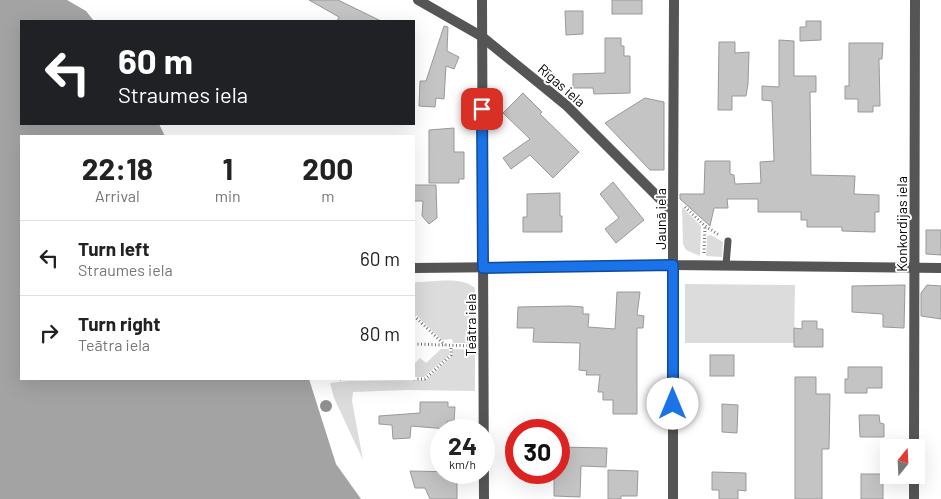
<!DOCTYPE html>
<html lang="en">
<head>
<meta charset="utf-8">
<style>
	:root { --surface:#fff; --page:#f6f6f6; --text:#222; --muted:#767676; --line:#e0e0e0 }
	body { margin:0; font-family:Barlow,sans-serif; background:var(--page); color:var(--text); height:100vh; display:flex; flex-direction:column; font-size:19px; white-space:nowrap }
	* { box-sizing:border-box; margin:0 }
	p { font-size:16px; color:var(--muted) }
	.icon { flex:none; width:28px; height:28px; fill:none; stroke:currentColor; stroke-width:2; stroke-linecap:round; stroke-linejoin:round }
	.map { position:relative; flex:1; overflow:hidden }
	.panel { position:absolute; left:20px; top:135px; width:395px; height:245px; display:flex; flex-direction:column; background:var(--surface); border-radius:0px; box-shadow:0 5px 20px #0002 }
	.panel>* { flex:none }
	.top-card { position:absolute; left:20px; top:20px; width:395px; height:105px; border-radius:0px; box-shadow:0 5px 20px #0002; background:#202124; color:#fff; overflow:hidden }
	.needle { width:32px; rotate:18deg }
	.fabs { position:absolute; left:880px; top:439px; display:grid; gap:10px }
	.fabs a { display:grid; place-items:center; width:45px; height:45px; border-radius:0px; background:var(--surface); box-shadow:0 5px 20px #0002; font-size:25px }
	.speed { position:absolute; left:430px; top:419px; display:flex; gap:10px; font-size:25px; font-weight:700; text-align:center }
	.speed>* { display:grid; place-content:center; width:65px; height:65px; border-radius:50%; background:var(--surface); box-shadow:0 5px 20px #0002; line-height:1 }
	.speed small { font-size:12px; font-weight:400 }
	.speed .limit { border:8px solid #d22; background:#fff; color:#111 }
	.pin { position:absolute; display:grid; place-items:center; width:42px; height:42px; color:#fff; margin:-21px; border-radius:10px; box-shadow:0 2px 8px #0006 }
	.me { position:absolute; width:55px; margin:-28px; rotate:0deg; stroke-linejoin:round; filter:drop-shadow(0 0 4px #0008) }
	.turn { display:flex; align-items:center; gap:18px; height:105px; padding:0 15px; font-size:22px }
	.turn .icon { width:65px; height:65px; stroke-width:2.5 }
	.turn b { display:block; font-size:35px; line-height:42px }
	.eta { display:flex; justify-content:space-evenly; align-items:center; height:85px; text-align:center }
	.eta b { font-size:30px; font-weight:700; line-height:35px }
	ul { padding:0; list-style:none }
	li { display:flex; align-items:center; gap:15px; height:75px; padding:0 15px; border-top:1px solid var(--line) }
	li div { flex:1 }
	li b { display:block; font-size:19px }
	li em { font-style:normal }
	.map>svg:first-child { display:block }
</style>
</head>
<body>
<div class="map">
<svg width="941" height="499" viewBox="0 0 941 499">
	<rect width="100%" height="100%" fill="#fff"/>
	<g fill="#dcdcdc">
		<polygon points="682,207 701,226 700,256 686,250 683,244"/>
		<polygon points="711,235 723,242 722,257 706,256 707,236"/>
		<path d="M417,282C434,282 462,276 475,288V343H453L452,339L442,340L414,313V283Z"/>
		<polygon points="685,284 795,285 794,343 685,343"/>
		<polygon points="441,349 449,349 449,355 424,377 414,377 414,364 420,358 426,363"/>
		<polygon points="452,349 475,350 475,391 408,390 353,392 352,401 363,460 334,398 330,383 348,381 426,380 452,356"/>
	</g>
	<polygon fill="#a3a3a3" points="0,0 67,0 86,11 94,21 21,21 21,124 159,124 165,136 21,136 21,379 309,379 336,464 361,499 0,499"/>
	<g fill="#c4c4c4" stroke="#999">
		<polygon points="309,0 338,0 381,21 337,21 339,17"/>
		<rect x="612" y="0" width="30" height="14"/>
		<polygon points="565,11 583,11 583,34 566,35"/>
		<polygon points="806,21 821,21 821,40 800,41 800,27 806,27"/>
		<polygon points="444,26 448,27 447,51 459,57 454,69 446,66 444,99 436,98 435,107 419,106 420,81 426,81"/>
		<polygon points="605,38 621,38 621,46 624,46 624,56 630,56 630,93 594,94 593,88 573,88 573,74 605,73"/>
		<polygon points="779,40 794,41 794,76 816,76 816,92 810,92 811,175 855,176 854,194 879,195 879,212 875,212 875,232 842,231 842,227 807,227 807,220 801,220 801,212 758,212 758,199 727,199 728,208 714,208 710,226 680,199 680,194 704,194 705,161 730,161 730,174 734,175 735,184 761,183 760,162 774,161 772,101 762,100 762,86 779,87"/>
		<polygon points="719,42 735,42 735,53 749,52 748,84 746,96 732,96 732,110 718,110"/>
		<polygon points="849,43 883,43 882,59 879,59 880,106 873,106 873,112 858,112 858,99 845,99 845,86 849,86"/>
		<polygon points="523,93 542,112 540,114 579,152 553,178 530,155 511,169 503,158 530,139 503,113"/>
		<polygon points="645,98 664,102 664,170 650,170 605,123"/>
		<polygon points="454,128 454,152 464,152 464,179 459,179 459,183 429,183 429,130"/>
		<polygon points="613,182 644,220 616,243 605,229 619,218 600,194"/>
		<polygon points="414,185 436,185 437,218 429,224 422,216 423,201 414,201"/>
		<polygon points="560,193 560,216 562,216 562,232 523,232 523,217 527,217 527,194"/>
		<polygon points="926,230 941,230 941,255 926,254"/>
		<polygon points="905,285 904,328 883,327 883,314 852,312 852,286"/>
		<polygon points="927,285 941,286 941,319 921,316 921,293"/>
		<polygon points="617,292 640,292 637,315 644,316 643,328 637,328 637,414 613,414 613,400 603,400 603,392 598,392 600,375 586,375 587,371 579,370 580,343 533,342 534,328 517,328 518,307 570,306 583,307 583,314 589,314 588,327 615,329"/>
		<polygon points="802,321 817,321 817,329 823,329 823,347 794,347 794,328 802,329"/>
		<rect x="710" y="355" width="24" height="21"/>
		<polygon points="848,367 882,367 882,388 867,388 867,393 845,393 845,379 848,379"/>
		<polygon points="795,377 816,377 816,394 830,394 829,449 822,449 822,499 795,499"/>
		<polygon points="420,402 448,402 448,407 455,407 454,421 447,421 447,429 411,426 410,438 393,439 392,425 379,424 379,416 420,413"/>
		<polygon points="722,404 738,405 737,433 722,432"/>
		<polygon points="859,415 879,415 880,423 884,424 884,437 860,437"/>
		<polygon points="559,447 607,448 606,467 581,466 580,497 554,496 554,472 559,472"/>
		<polygon points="608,470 638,471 637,496 621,496 621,499 608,499"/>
		<polygon points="410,471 457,472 457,499 430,499 425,488 415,488"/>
		<polygon points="712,472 746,473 746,491 738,490 738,499 719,499 719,490 712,490"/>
		<rect x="861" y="474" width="22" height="25"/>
	</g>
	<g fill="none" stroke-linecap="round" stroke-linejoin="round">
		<g stroke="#777" stroke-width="3" stroke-dasharray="1 2.5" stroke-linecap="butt">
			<polyline points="685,207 705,226 719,235"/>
			<polyline points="704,253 705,226"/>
			<polyline points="414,316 445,345"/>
			<polyline points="414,344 472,346"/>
			<polyline points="340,379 341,379"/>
			<polyline points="414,379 425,379 451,355 451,346"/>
		</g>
		<polyline stroke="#555" stroke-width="7" points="726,265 728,241"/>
		<g stroke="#555" stroke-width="10">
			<polyline points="418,0 481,36"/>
			<polyline points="482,0 484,499"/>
			<polyline points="673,212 674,0"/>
			<polyline points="414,268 673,265 673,499"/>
			<polyline points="914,448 915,0"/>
			<polyline points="914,499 914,475"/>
		</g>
		<polyline stroke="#555" stroke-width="10" points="481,36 566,105 673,212 673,265 941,268"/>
	</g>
	<circle fill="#8f8f8f" cx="326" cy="406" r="6"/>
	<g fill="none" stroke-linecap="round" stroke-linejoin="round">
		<g stroke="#114b97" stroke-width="12">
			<polyline id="route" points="482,109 483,268 673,265 673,404"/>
		</g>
		<use href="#route" stroke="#1a73e8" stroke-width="9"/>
	</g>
	<g text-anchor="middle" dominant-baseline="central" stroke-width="4" stroke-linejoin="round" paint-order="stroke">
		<g font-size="14" fill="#000" stroke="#fff">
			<text transform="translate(562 85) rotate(41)">Rīgas iela</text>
			<text transform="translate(660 219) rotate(-90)">Jaunā iela</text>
			<text transform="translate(901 224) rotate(-90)">Konkordijas iela</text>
			<text transform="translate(470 325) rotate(-90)">Teātra iela</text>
		</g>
	</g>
</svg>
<div class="fabs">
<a><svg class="needle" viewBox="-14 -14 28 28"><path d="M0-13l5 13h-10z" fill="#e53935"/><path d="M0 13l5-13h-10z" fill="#767676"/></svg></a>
</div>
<div class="speed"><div>24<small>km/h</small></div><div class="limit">30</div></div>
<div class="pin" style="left:482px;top:109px;background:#d93025"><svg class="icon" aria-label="arrive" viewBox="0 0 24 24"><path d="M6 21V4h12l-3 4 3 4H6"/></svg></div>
<svg class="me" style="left:673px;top:404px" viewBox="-20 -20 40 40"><circle r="19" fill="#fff"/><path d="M0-13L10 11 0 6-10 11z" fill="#1a73e8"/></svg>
<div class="top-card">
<div class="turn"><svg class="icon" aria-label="left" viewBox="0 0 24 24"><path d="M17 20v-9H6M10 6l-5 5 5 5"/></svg><div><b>60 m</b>Straumes iela</div></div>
</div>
<section class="panel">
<div class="eta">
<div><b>22:18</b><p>Arrival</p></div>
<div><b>1</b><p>min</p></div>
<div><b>200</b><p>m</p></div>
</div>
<ul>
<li><svg class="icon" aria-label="left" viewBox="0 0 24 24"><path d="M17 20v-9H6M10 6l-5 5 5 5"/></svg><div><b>Turn left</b><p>Straumes iela</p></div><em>60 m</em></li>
<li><svg class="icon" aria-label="right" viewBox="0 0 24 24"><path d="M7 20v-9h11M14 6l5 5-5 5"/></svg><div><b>Turn right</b><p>Teātra iela</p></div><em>80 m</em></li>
</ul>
</section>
</div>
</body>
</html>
